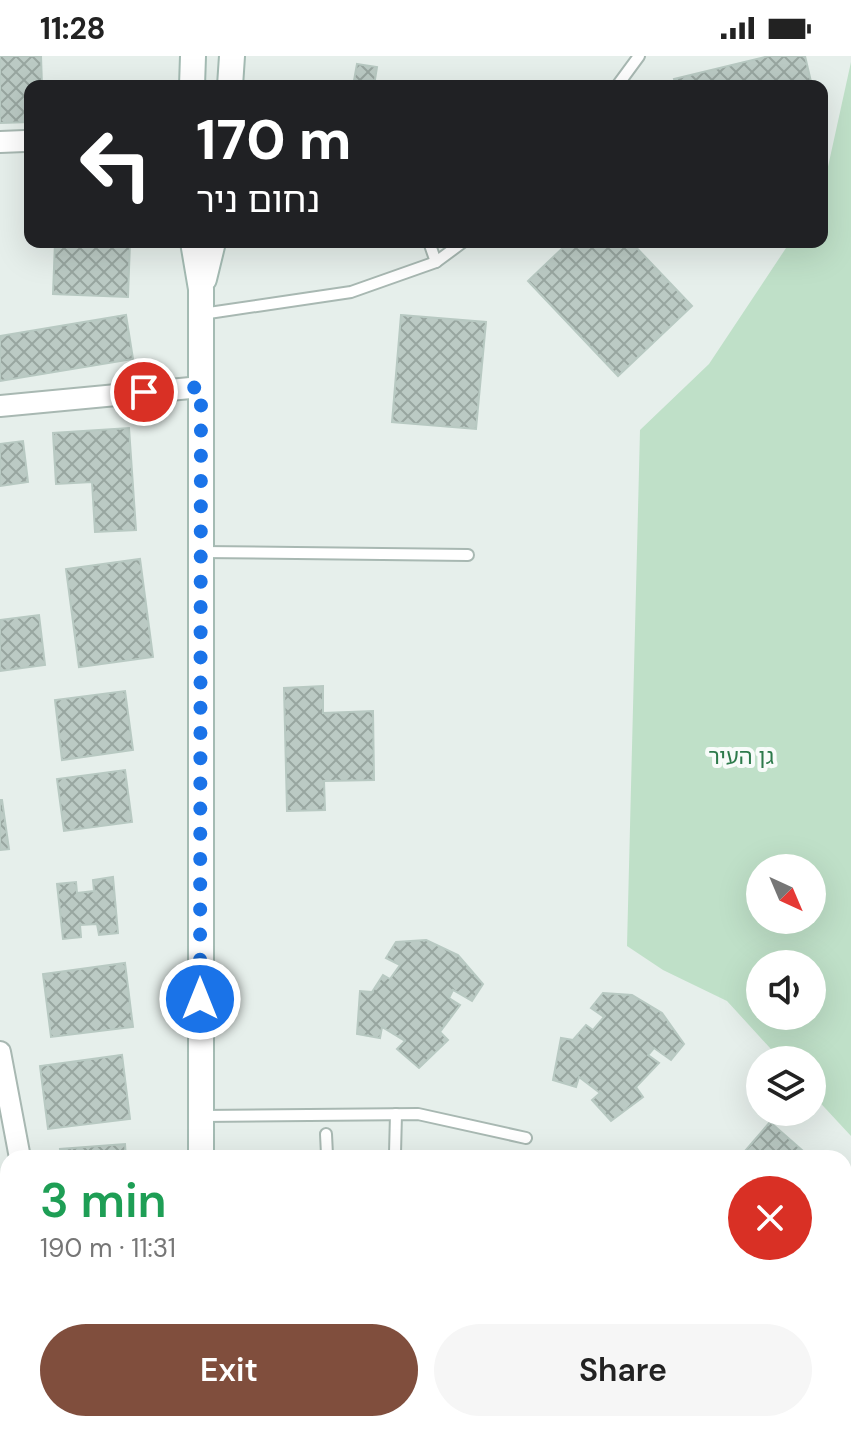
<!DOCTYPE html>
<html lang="en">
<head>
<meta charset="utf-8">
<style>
	:root { --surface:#fff; --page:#f6f6f6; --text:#222; --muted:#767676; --accent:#804e3d }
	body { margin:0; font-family:"DM Sans","Noto Sans Hebrew",sans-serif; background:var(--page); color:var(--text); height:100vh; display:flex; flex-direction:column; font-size:30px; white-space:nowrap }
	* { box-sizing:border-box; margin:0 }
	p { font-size:26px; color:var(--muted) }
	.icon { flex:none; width:44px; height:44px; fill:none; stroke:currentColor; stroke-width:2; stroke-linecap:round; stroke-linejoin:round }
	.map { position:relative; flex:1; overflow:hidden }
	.side { position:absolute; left:0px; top:1094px; width:852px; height:282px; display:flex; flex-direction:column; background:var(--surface); border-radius:24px 24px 0 0; box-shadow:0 8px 32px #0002 }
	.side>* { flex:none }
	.banner { position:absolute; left:24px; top:24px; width:804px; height:168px; border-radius:16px; box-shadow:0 8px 32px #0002; background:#202124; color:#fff; overflow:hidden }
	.needle { width:52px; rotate:136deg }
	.tools { position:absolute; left:746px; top:798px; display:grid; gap:16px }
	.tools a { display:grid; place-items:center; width:80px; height:80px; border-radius:50%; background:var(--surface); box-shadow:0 8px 32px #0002; font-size:40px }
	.pin { position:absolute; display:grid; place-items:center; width:68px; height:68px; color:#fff; margin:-34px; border:4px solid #fff; border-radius:50%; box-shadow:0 2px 8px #0007 }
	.me { position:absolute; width:88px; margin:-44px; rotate:0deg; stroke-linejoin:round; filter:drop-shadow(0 0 6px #0008) }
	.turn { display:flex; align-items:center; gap:28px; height:168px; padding:0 40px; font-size:36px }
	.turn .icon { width:104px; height:104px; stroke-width:2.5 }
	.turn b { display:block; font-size:56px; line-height:68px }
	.round { display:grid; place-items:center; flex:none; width:84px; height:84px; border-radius:42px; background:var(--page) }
	.summary { display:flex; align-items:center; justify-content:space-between; height:136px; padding:0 40px }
	h1 { font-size:48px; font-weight:600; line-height:60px; color:#1e9e55 }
	.cta { display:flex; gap:16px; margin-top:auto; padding:16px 40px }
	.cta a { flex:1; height:92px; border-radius:48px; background:var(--accent); color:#fff; font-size:32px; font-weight:600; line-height:92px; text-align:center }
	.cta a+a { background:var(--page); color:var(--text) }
	.status { display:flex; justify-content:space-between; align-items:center; height:56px; padding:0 40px; background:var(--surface); direction:ltr }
	.status svg { height:22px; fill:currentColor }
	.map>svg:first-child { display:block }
</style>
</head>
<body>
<div class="status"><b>11:28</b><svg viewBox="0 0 49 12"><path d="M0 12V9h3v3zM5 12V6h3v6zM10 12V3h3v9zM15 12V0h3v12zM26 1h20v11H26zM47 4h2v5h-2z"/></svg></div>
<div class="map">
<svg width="851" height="1375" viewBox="0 0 851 1375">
	<defs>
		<pattern id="building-cross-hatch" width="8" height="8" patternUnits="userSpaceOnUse" patternTransform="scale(2)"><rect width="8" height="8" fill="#bbcac4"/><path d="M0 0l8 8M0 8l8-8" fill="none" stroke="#98a6a0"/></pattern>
	</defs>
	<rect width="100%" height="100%" fill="#e6efeb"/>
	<path fill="#bfe0c8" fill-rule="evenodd" d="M851,6V1080L812,1038V1004H781L727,945L663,914L627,890L640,374L709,308L790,186H822V138ZM760,812H812V864H760ZM760,908H812V960H760Z"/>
	<g fill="url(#building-cross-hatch)" stroke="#b8c9c2" stroke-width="2">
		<polygon points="0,0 41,0 42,30 30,30 30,66 0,67"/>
		<polygon points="769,0 805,0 812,30 676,30 674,23"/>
		<polygon points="357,8 377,11 374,30 353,30"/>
		<polygon points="55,186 130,186 128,241 53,238"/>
		<polygon points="569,186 631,186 692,250 618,320 528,225"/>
		<polygon points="126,259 133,303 0,325 0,280"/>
		<polygon points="401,259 486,266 476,373 392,366"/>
		<polygon points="129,372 136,474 95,476 92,426 56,428 53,377"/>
		<polygon points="23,385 28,426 0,430 0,388"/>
		<polygon points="140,503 153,601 79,611 66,513"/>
		<polygon points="39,559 45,609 0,615 0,564"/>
		<polygon points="323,630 323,657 373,655 374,724 324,725 325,754 287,755 284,632"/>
		<polygon points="125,635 133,694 62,704 55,644"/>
		<polygon points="125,714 132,766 64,775 57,723"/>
		<polygon points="0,744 2,744 9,793 0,794"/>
		<polygon points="113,821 118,877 99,879 97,868 80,869 81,881 63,883 57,828 76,826 77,837 94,835 93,824"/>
		<polygon points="426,884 458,899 483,928 472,945 453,934 449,942 460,949 440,976 448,984 419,1012 397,993 405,985 382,971 380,982 357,978 360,935 372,936 383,919 390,923 400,909 386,902 396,886"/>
		<polygon points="125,907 133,971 51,981 43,918"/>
		<polygon points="603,937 632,939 662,957 684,988 671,1004 654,992 648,999 659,1007 636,1031 643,1041 611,1065 592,1044 600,1037 579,1021 576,1031 553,1024 561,982 573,984 586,969 593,974 604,961 591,952"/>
		<polygon points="122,999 130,1063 48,1073 40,1010"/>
		<polygon points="770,1066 811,1102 739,1102"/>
		<polygon points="125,1088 126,1102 61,1102 60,1093"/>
		<polygon points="8,1193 8,1251 0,1252 0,1194"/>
	</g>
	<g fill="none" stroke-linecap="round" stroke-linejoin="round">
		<g stroke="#a8b8b2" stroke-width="14">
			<g id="lane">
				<polyline points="617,30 639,0"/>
				<polyline points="429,186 436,206"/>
				<polyline points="202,258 351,236 436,206 463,186"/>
				<polyline points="202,496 468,499"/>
				<polyline points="202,1060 418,1058 526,1082"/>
				<polyline points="326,1078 327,1099 328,1102"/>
				<polyline points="391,1102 395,1097 396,1058"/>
			</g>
		</g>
		<g stroke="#a8b8b2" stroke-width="24">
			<g id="street">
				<polyline points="0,86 25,85"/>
				<polyline points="0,350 201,331"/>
				<polyline points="0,996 20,1102"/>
				<polyline points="0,1313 8,1312"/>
				<polyline points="0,1336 8,1337"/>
				<polyline points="126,1368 141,1375"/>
			</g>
		</g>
		<g stroke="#a4bbb3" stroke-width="28">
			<g id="secondary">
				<polyline points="192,30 193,0"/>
				<polyline points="230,30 232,0"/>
				<polyline points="193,186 201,233 201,1102"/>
				<polyline points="204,223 213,186"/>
				<polyline points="844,1292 851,1288"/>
				<polyline points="844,1330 851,1327"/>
				<polyline points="148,1368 149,1375"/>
				<polyline points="469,1368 493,1371 552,1368"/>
				<polyline points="285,1375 286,1368"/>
				<polyline points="736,1375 755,1368"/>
			</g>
		</g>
		<use href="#lane" stroke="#fff" stroke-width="10"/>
		<use href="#street" stroke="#fff" stroke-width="20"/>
		<use href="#secondary" stroke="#fff" stroke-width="24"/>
	</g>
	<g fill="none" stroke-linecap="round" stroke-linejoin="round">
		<polyline stroke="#1a73e8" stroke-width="14" stroke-dasharray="0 25.2" points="144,336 201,331 200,943"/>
	</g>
	<g text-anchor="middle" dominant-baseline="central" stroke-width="8" stroke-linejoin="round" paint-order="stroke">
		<g font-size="22" fill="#2d7a4b" stroke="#f7fbf9">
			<text x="741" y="700">גן העיר</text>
		</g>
	</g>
</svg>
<div class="tools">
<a><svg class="needle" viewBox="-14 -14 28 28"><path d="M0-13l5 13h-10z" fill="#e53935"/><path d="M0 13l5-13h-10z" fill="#767676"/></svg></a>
<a><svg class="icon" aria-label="sound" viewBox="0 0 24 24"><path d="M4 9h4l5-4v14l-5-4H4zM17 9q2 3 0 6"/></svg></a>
<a><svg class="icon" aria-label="layers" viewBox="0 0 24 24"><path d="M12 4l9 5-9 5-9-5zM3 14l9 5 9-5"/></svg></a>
</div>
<div class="pin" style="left:144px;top:336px;background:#d93025"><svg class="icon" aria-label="arrive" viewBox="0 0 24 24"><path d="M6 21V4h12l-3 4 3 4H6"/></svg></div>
<svg class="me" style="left:200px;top:943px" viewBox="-20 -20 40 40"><circle r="17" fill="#1a73e8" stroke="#fff" stroke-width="3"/><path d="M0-11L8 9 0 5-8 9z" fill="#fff"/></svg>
<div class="banner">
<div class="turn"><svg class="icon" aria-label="left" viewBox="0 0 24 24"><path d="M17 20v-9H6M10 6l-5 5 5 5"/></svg><div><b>170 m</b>נחום ניר</div></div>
</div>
<section class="side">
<div class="summary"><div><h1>3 min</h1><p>190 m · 11:31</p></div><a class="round" style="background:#d93025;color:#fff"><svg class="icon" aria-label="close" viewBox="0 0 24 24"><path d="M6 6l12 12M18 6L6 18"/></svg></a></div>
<div class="cta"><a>Exit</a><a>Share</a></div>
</section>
</div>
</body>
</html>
